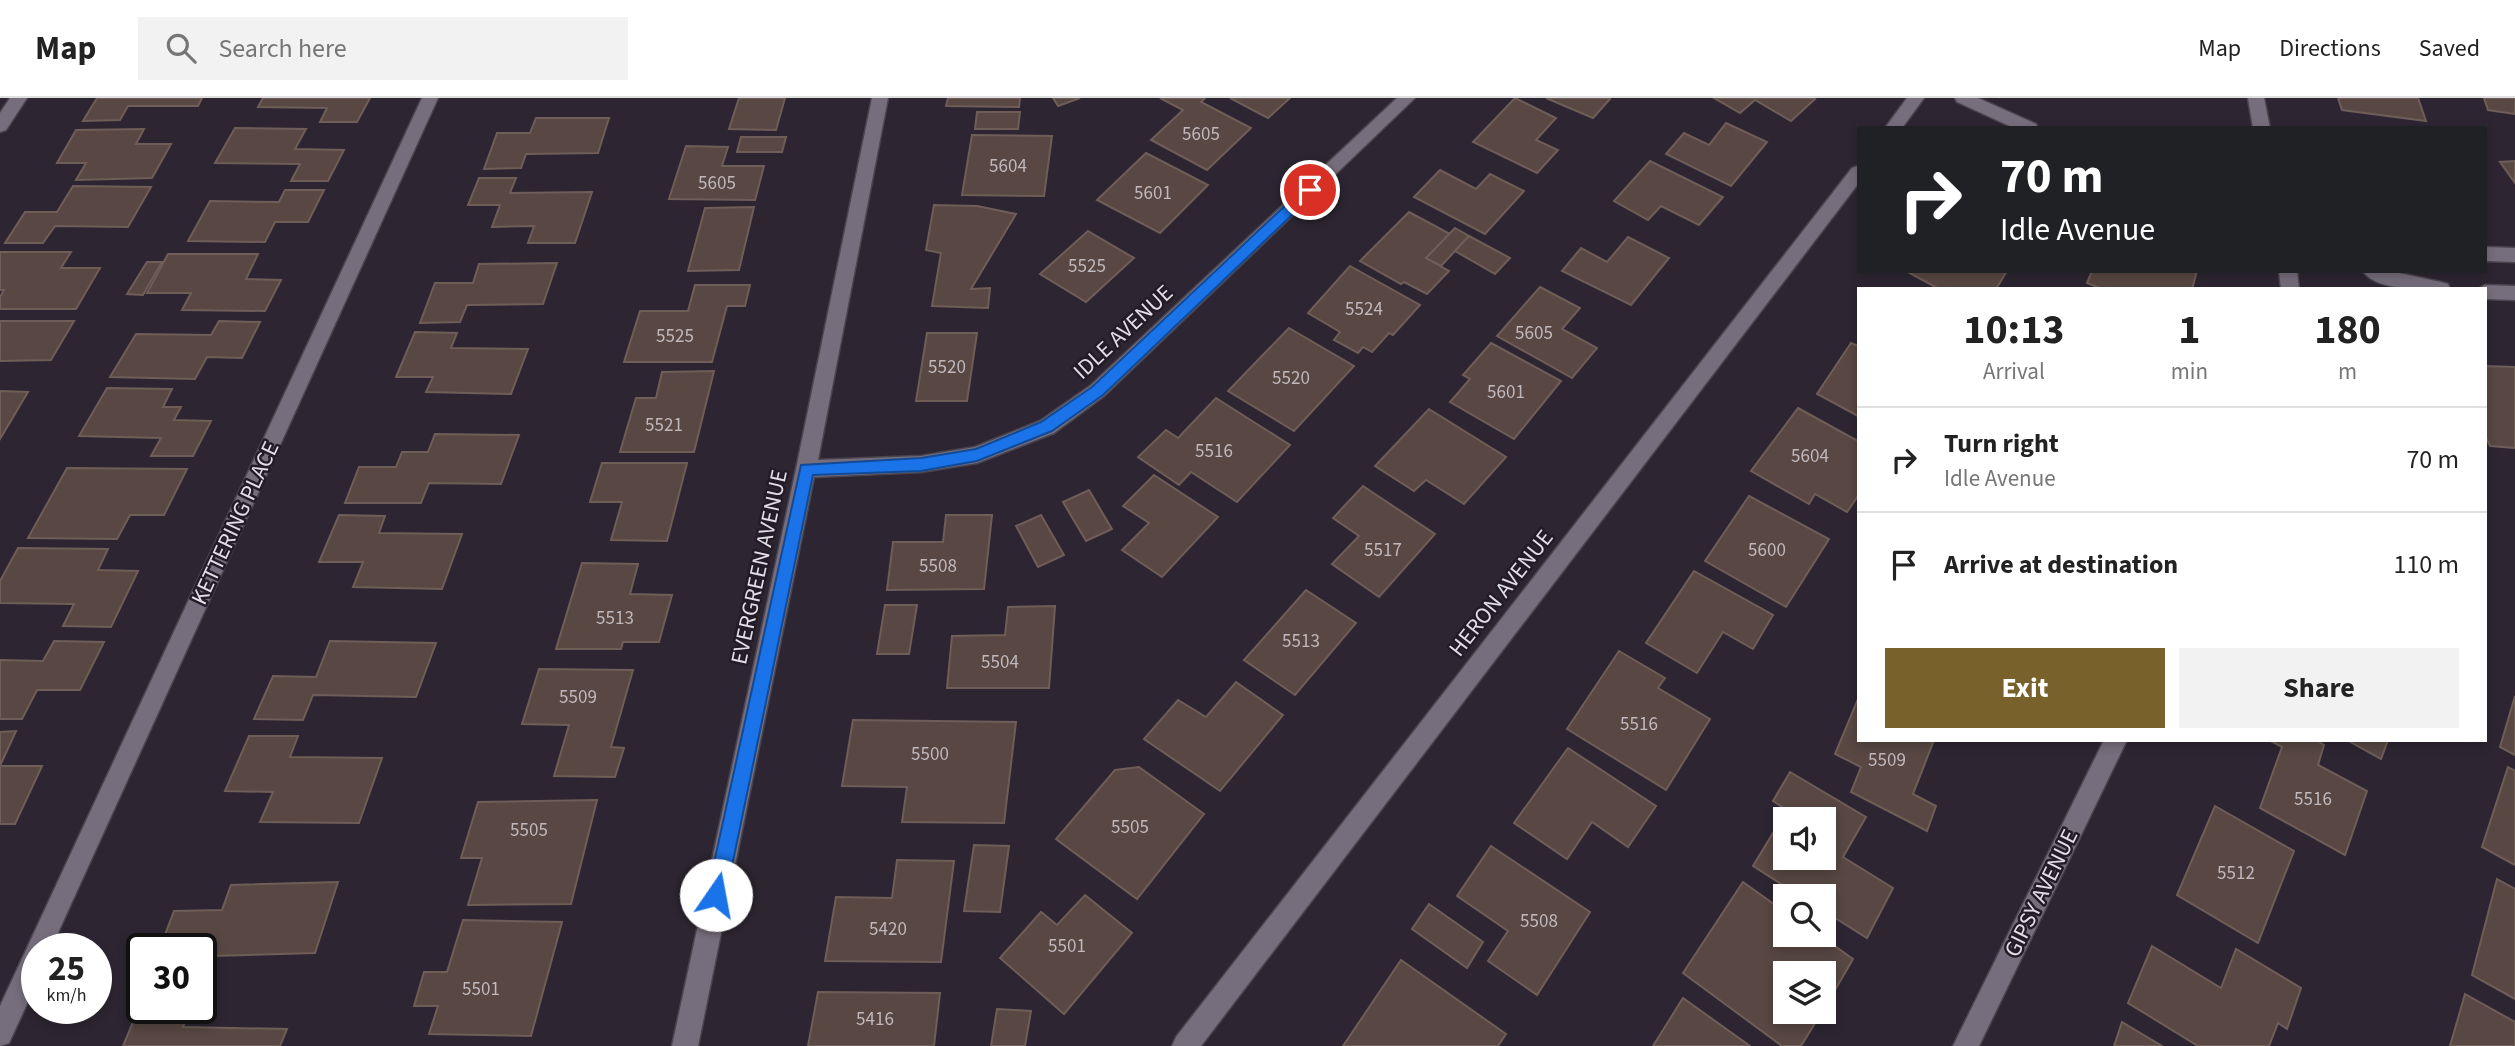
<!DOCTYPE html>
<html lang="en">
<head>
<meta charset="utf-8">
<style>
	:root { --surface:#fff; --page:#f2f2f2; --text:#222; --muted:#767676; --line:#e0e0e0; --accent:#79612b }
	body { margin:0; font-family:"Source Sans 3",sans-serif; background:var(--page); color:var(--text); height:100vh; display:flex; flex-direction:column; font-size:26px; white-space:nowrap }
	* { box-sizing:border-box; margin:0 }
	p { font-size:23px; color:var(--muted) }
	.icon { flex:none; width:38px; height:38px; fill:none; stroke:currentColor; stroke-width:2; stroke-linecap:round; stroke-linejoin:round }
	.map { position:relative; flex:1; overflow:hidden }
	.sheet { position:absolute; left:1857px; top:189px; width:630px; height:455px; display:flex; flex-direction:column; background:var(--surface); border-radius:0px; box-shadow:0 4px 10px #0003 }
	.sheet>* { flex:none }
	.hud { position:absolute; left:1857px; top:28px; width:630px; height:147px; border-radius:0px; box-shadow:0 4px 10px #0003; background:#202124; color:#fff; overflow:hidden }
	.buttons { position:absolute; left:1773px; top:709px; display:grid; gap:14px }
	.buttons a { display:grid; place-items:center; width:63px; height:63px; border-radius:0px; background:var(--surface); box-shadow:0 4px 10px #0003; font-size:35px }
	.speed { position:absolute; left:21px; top:835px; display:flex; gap:14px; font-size:35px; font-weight:700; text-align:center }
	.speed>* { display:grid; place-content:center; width:91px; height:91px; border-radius:50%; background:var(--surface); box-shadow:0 4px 10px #0003; line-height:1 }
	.speed small { font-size:18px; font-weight:400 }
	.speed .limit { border:4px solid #111; border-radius:10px; background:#fff; color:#111 }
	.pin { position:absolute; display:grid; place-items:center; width:60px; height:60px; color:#fff; margin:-30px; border:4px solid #fff; border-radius:50%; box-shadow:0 2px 7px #0007 }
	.me { position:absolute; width:77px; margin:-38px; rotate:12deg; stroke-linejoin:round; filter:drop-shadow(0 0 5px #0008) }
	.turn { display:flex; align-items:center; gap:24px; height:147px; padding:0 28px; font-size:32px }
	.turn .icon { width:91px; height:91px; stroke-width:2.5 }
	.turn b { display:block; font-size:49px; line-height:60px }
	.eta { display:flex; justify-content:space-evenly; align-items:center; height:119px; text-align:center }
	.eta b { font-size:42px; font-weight:700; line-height:49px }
	.button { display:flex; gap:14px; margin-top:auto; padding:14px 28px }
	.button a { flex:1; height:80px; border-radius:0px; background:var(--accent); color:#fff; font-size:28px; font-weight:700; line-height:80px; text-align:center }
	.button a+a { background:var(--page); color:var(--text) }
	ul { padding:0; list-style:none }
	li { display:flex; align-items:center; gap:21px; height:105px; padding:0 28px; border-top:2px solid var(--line) }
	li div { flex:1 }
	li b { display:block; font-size:26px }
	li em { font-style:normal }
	header { display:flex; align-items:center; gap:42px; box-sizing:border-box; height:98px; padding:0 35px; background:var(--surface); border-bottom:2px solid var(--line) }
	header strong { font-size:33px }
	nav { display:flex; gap:38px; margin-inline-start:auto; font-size:24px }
	.search { width:490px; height:63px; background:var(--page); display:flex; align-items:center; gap:18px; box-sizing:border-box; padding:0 24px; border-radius:0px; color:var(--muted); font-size:26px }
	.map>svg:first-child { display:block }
</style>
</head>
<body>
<header>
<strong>Map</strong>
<div class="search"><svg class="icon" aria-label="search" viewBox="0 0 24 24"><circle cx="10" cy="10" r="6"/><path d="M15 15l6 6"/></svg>Search here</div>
<nav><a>Map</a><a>Directions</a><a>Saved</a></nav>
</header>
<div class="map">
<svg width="2515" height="948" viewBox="0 0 2515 948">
	<rect width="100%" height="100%" fill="#2d2632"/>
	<g fill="#584742" stroke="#6f5d58" stroke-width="2" fill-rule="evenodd">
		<polygon points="97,0 202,0 198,8 128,8 120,22 83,23"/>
		<polygon points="263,0 370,0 357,24 320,24 327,10 258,9"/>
		<polygon points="739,0 785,0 776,32 729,31"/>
		<polygon points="948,0 1020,0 1019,9 946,8"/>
		<polygon points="1053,0 1080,0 1058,8"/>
		<polygon points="1160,0 1205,0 1201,4 1251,30 1207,72 1151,42 1183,12"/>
		<polygon points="1230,0 1290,0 1268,20"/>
		<polygon points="1515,0 1556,20 1536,42 1558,52 1537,75 1473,44"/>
		<polygon points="1546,0 1609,0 1610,1 1593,20"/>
		<polygon points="1714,0 1813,0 1815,1 1791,23 1755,2 1740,15"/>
		<polygon points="2338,0 2418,0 2426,23 2342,12"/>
		<polygon points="2484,0 2515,0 2515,16 2488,12"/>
		<polygon points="977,14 1020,14 1018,31 975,31"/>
		<polygon points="536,20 609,20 598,55 526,56 521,70 484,71 497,35 530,35"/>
		<polygon points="1726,25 1767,44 1731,88 1666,56 1684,35 1709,47"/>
		<polygon points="235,30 306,31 295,51 344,52 328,83 291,83 300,66 215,65"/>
		<polygon points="144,31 136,46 171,46 152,80 76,82 86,65 57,65 76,32"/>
		<polygon points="972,37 1052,38 1044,98 962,97"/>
		<polygon points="741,39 786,39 782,54 737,54"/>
		<polygon points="686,48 728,49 722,68 764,68 755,102 669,101"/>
		<polygon points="1146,55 1208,87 1160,135 1097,102"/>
		<polygon points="1650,63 1723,99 1699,127 1661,108 1648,122 1614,103"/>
		<polygon points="2515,63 2515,85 2500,64"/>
		<polygon points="1440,72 1476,91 1490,76 1524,93 1485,136 1414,99"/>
		<polygon points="479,80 516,80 510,95 592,94 575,145 528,145 534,128 492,129 500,107 468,107"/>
		<polygon points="73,88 151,89 128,129 55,128 43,145 5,145 25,114 57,114"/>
		<polygon points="285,92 324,92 308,124 275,124 265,144 188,143 210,103 279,104"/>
		<polygon points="934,107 977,108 1016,116 971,191 990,190 988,210 932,208 941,155 926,152"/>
		<polygon points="754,109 739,172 688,173 705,110"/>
		<polygon points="1409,114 1450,136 1426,160 1449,173 1427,196 1404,184 1401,186 1360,163"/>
		<polygon points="1455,130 1469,138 1441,168 1426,160"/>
		<polygon points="1088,133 1134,160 1086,204 1040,176"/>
		<polygon points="1469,138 1510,160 1495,176 1455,153"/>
		<polygon points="1628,139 1669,160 1631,207 1562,173 1581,150 1607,164"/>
		<polygon points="0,154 71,154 61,170 100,170 76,211 0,211 0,199 4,192 0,192"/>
		<polygon points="168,156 258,156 246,181 281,182 265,213 182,212 191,195 147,195"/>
		<polygon points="147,164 162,164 143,197 127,196"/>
		<polygon points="557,165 543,206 467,207 460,224 420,225 435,185 473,185 479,166"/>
		<polygon points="1350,168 1420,207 1393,237 1389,235 1372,254 1363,249 1358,255 1334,242 1340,234 1308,215"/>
		<polygon points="1906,173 2007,173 1996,191 1939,191"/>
		<polygon points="2092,173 2197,173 2192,191 2102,191 2087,185"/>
		<polygon points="695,187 750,187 745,208 727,208 712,264 624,264 640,213 688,213"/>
		<polygon points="1540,189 1580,210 1562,231 1597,250 1572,280 1497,238"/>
		<polygon points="0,223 74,223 51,262 0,263"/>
		<polygon points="219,223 260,224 242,260 207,259 195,281 110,279 136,236 211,237"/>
		<polygon points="1289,230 1354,268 1294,333 1228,293"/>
		<polygon points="415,234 457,235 451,250 528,251 511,296 426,294 433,279 396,279"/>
		<polygon points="927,235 977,235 967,303 916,303"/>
		<polygon points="1491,245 1561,283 1514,341 1450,304 1470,281 1463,277"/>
		<polygon points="1851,245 1858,248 1858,318 1817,296"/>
		<polygon points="2485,268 2515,269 2515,350 2490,348 2485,337"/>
		<polygon points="714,273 694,354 620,354 636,300 656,300 662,274"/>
		<polygon points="107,290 172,291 163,309 181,309 174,322 211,323 193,358 151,358 161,340 79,338"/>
		<polygon points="0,293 28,294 0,341"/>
		<polygon points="1216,300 1290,347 1237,404 1191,374 1179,387 1138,359 1166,332 1178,340"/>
		<polygon points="1798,310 1858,343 1858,398 1847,414 1815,396 1809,406 1751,373"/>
		<polygon points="1429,311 1506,359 1464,406 1426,382 1414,393 1375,368"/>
		<polygon points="435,336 519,337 501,386 429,385 421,405 345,405 359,369 396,369 402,354 428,354"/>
		<polygon points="602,365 687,365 667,443 611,442 622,404 590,404"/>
		<polygon points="67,370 187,371 164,417 130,417 117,441 28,440"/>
		<polygon points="1154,377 1218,419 1162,479 1122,452 1149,425 1123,408"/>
		<polygon points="1363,388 1435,436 1379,499 1332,466 1359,438 1333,420"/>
		<polygon points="1089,392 1112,431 1086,443 1063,404"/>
		<polygon points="1749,398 1829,441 1786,509 1705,463"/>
		<polygon points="339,417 385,418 379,435 462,436 442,491 353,489 363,464 319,464"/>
		<polygon points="946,417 992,417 984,491 887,492 893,444 943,444"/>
		<polygon points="1041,417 1064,457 1038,469 1016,428"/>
		<polygon points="18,450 108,451 98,472 138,473 111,529 63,528 74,506 0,505 0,483"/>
		<polygon points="582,465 638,466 630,496 672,497 659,544 623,544 621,551 556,551"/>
		<polygon points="1694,473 1773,517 1753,551 1723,534 1697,575 1646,545"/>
		<polygon points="1306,492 1356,525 1295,597 1244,562"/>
		<polygon points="885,507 917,507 909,556 877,556"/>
		<polygon points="1055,508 1049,590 947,590 952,538 1005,537 1008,509"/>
		<polygon points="54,543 104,544 80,592 37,592 22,621 0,621 0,562 43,563"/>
		<polygon points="330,543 436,545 416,599 313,597 303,622 254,621 273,578 316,579"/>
		<polygon points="1619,553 1665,580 1658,590 1710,621 1666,692 1567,631"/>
		<polygon points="539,571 633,572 611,649 624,650 615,679 554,678 569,627 522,626"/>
		<polygon points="1236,584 1283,617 1220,693 1144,641 1178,602 1206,619"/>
		<polygon points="2515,598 2515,657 2500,649"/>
		<polygon points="1858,601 1858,642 1934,642 1913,696 1936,708 1927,733 1851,694 1861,669 1835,656"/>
		<polygon points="853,622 1016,624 1004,725 902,724 907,689 842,688"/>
		<polygon points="16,633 0,668 0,634"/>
		<polygon points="249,638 298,638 290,659 382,660 359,725 260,724 273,694 225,693"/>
		<polygon points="2269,642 2316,642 2324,647 2318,667 2367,693 2345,757 2260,710 2282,649"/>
		<polygon points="2347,642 2388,642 2381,661"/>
		<polygon points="1568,650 1656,708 1628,749 1592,724 1567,761 1514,725"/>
		<polygon points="0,668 42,668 15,726 0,726"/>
		<polygon points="1139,669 1204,716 1137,801 1056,741 1115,672"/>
		<polygon points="2508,669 2515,673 2515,767 2482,749"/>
		<path d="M1790,674L1866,719L1843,759L1893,790L1867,840L1824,813V798H1800L1753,768L1787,712L1773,703ZM1785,721H1824V760H1785Z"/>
		<polygon points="597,702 571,806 468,807 482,760 461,760 478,704"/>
		<polygon points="2215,708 2294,753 2258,845 2177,797"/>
		<polygon points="974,747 1009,748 1000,814 964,813"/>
		<polygon points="1491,748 1590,814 1537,897 1488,863 1508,833 1457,798"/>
		<polygon points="897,762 954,763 941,864 825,863 836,799 892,800"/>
		<polygon points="2497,781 2515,791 2515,901 2472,877"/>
		<polygon points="338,784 315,855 212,858 201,885 201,850 160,850 174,813 222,812 231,787"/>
		<polygon points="1743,784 1785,814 1785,836 1818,836 1853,861 1824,911 1824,875 1785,875 1785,914 1822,914 1801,948 1782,948 1683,875"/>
		<polygon points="1085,797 1132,835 1064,916 1000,860 1041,814 1057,827"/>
		<polygon points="1429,806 1483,844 1467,870 1412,831"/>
		<polygon points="463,822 562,824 531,938 429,936 438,908 414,908 424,874 447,874"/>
		<polygon points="2152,848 2221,890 2236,851 2301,890 2287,931 2278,925 2269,948 2198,948 2128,905"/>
		<polygon points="1401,862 1506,936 1498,948 1343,948"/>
		<polygon points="818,894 940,895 934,948 808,948"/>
		<polygon points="2465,896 2515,924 2515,948 2450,948"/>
		<polygon points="1683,900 1750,948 1653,948"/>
		<polygon points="141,905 142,910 190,910 183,929 287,931 280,948 123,948"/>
		<polygon points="997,911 1031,913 1025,948 991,948"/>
		<polygon points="2122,924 2162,948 2114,948"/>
	</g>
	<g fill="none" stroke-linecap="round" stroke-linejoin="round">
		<g stroke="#4a444e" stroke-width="3">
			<g id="minor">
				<polygon points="10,0 27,0 6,32 0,34 0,15"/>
				<polygon points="422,0 438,0 51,850 37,850 37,884 9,945 0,948 0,908"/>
				<polygon points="872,0 888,0 818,362 921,358 975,349 1040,323 1090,288 1397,0 1415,0 1104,298 1054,335 977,365 921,374 814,379 698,948 672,948 796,371"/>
				<polygon points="1907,0 1924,0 1902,30 1885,30"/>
				<polygon points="1955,0 1978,0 2036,26 2038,30 2014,30 1957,4"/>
				<polygon points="2248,0 2264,0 2270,30 2253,30"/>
				<polygon points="1858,68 1858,86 1201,948 1172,948 1176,939 1852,70"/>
				<polygon points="2485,149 2515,150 2515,164 2485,163"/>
				<polygon points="2279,173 2297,173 2299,191 2281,191"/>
				<path d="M2363,173H2390L2441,184L2448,186L2450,191C2428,191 2376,194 2363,173Z"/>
				<polygon points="2485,187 2515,188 2515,202 2485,201 2485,191 2478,191"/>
				<polygon points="2104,642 2127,642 1979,948 1953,948"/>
			</g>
		</g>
		<use href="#minor" fill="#766e7c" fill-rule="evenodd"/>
	</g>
	<polygon fill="#1a73e8" stroke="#114b97" stroke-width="2" points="1310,87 1315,88 1315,95 1103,297 1052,333 977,363 921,373 813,377 726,797 723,803 716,806 710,803 707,797 801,367 921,360 958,354 976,351 1041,324 1092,289 1306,88"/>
	<g text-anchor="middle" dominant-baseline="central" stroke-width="5" stroke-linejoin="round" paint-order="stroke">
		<g font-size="19" fill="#c0b8bd">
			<text x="1201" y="36">5605</text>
			<text x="1008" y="68">5604</text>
			<text x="717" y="85">5605</text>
			<text x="1153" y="95">5601</text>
			<text x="1087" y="168">5525</text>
			<text x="1364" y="211">5524</text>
			<text x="1534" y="235">5605</text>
			<text x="675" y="238">5525</text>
			<text x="947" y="269">5520</text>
			<text x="1291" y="280">5520</text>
			<text x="1506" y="294">5601</text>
			<text x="664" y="327">5521</text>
			<text x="1214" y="353">5516</text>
			<text x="1810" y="358">5604</text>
			<text x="1383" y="452">5517</text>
			<text x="1767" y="452">5600</text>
			<text x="938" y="468">5508</text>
			<text x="615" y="520">5513</text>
			<text x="1301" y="543">5513</text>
			<text x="1000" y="564">5504</text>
			<text x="578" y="599">5509</text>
			<text x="1639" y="626">5516</text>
			<text x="930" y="656">5500</text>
			<text x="1887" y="662">5509</text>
			<text x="2313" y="701">5516</text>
			<text x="1130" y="729">5505</text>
			<text x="529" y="732">5505</text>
			<text x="2236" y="775">5512</text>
			<text x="1539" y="823">5508</text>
			<text x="888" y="831">5420</text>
			<text x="1067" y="848">5501</text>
			<text x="481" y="891">5501</text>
			<text x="875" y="921">5416</text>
		</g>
		<g font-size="23" fill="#e2dee6" stroke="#231c28">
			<text transform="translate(1123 234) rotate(-43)">IDLE AVENUE</text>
			<text transform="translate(235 425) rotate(-65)">KETTERING PLACE</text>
			<text transform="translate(759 469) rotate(-78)">EVERGREEN AVENUE</text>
			<text transform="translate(1501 495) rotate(-52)">HERON AVENUE</text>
			<text transform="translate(2041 795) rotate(-64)">GIPSY AVENUE</text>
		</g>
	</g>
</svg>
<div class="buttons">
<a><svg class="icon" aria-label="sound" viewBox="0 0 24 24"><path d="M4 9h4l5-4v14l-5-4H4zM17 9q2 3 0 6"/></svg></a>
<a><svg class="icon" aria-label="search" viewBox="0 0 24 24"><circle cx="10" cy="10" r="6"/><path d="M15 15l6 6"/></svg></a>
<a><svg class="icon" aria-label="layers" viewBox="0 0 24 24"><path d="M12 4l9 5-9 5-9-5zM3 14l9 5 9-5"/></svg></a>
</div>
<div class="speed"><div>25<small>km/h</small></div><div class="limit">30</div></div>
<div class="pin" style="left:1310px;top:92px;background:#d93025"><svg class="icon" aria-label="arrive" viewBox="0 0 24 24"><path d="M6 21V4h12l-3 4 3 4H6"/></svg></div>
<svg class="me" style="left:716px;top:797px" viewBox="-20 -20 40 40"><circle r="19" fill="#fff"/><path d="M0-13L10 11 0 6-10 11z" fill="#1a73e8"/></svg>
<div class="hud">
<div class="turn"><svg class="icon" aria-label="right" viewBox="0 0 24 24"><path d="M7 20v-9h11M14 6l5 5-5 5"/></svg><div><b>70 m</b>Idle Avenue</div></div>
</div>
<section class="sheet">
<div class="eta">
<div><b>10:13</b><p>Arrival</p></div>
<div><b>1</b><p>min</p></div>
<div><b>180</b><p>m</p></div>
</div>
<ul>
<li><svg class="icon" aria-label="right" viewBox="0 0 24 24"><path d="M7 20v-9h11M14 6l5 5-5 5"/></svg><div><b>Turn right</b><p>Idle Avenue</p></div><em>70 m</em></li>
<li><svg class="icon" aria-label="arrive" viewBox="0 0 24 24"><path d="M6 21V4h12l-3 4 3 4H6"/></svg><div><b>Arrive at destination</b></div><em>110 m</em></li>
</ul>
<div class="button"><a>Exit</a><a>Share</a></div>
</section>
</div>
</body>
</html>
